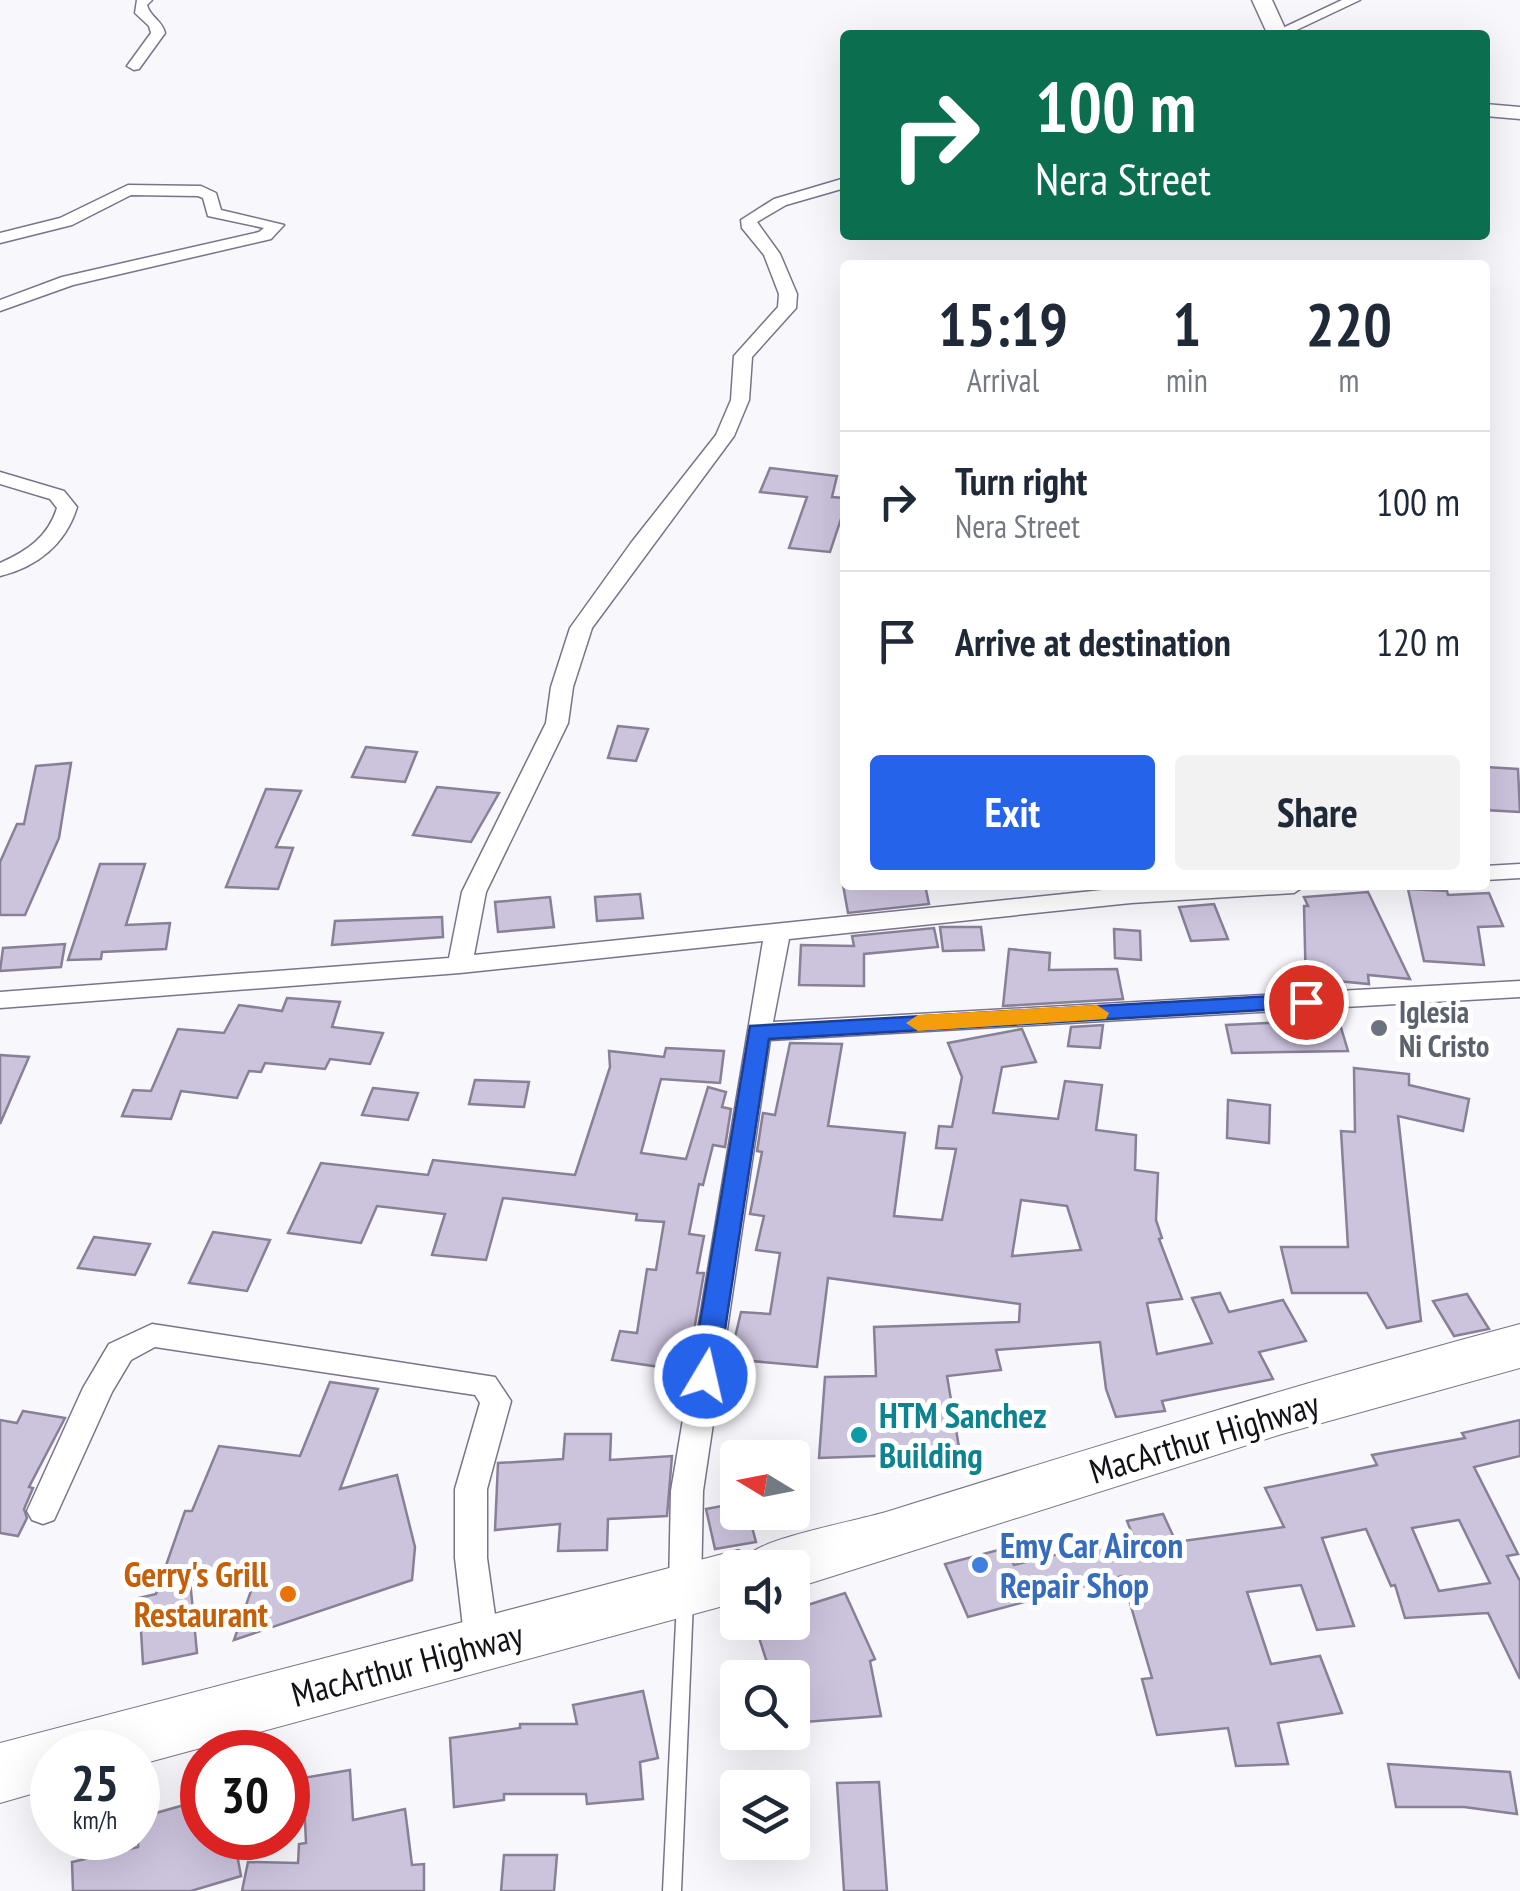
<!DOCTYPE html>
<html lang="en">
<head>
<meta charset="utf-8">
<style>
	:root { --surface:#fff; --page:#f2f2f3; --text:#1f2937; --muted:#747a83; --line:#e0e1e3; --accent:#2563eb }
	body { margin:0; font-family:"PT Sans Narrow",sans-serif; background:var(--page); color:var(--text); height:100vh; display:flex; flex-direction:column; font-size:38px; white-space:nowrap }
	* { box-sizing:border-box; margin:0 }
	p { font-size:32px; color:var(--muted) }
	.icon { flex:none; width:55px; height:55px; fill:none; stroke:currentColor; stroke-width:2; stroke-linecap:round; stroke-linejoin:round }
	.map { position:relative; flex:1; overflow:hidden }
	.side { position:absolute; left:840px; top:260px; width:650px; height:630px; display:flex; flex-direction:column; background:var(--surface); border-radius:10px; box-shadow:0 10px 40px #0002 }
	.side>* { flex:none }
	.hud { position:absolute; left:840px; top:30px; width:650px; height:210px; border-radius:10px; box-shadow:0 10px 40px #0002; background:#0b6e4f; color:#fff; overflow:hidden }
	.needle { width:65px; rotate:280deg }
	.buttons { position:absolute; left:720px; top:1440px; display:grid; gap:20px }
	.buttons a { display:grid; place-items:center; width:90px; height:90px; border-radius:10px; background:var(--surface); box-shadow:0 10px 40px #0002; font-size:50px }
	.speed { position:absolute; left:30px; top:1730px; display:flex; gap:20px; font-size:50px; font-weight:700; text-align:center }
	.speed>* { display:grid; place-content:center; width:130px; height:130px; border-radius:50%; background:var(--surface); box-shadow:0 10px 40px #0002; line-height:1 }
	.speed small { font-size:25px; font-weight:400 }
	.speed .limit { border:15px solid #d22; background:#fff; color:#111 }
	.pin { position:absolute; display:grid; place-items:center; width:85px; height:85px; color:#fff; margin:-42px; border:5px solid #fff; border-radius:50%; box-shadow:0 2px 10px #0007 }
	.me { position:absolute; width:110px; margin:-55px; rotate:9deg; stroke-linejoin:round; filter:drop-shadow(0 0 8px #0008) }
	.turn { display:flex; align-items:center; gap:35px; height:210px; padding:0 30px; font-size:45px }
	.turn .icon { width:130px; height:130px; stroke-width:2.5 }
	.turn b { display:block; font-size:70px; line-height:85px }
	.eta { display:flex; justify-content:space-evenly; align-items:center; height:170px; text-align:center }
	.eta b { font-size:60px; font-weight:700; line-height:70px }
	.action { display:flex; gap:20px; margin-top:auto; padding:20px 30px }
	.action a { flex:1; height:115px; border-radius:10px; background:var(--accent); color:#fff; font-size:40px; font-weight:700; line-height:115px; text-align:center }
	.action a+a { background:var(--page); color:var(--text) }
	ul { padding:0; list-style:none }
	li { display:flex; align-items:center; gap:30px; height:140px; padding:0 30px; border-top:2px solid var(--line) }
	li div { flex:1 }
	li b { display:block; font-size:38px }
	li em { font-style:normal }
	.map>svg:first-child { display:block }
</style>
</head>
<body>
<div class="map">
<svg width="1520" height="1891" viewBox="0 0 1520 1891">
	<rect width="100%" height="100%" fill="#f8f7fc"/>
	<g fill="#ccc3dd" stroke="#888097" stroke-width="2.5" fill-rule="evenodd">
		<polygon points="770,468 837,476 832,497 845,498 845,507 830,552 789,548 807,497 760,492"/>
		<polygon points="618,726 648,729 636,761 608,758"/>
		<polygon points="366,747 417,752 405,782 352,777"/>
		<polygon points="71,763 59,838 25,915 0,915 0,862 17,824 24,824 36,766"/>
		<polygon points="1485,767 1518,769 1520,812 1485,810"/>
		<polygon points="437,787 499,793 471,842 413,835"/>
		<polygon points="266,789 301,791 276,847 293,848 278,889 226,887"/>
		<polygon points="100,864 145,864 126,925 170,923 166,949 102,952 101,959 68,960"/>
		<polygon points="843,885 925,885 929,904 848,913"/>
		<polygon points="1408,889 1447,891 1448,895 1489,893 1503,926 1478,927 1484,965 1424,961"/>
		<polygon points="1368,892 1410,979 1368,975 1369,984 1326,980 1328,988 1306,989 1304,906 1308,906 1304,897"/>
		<polygon points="640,894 643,918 597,921 595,897"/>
		<polygon points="550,897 554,927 498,932 495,902"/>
		<polygon points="1214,904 1228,939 1191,941 1179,907"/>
		<polygon points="442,917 443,937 332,945 335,921"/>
		<polygon points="940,927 981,927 984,950 943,951"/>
		<polygon points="934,928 938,947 864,954 864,986 799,985 801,945 854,946 852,936"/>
		<polygon points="1114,929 1140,931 1141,960 1115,958"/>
		<polygon points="65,944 61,967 0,971 3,948"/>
		<polygon points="1009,949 1050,953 1049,970 1117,969 1123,999 1003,1006"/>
		<polygon points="287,998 340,1002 332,1027 383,1033 370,1064 330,1059 325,1069 265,1063 261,1072 249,1071 237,1098 181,1091 171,1119 122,1116 133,1090 151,1091 178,1029 224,1033 239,1005 282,1011"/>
		<polygon points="1336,1011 1348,1051 1232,1053 1226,1025 1307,1021 1306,1013"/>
		<polygon points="1103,1025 1100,1048 1068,1046 1071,1027"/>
		<path d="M1022,1029L1036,1062L1002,1067L993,1113L1058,1119L1065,1081L1102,1085L1096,1130L1136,1135L1135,1170L1158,1173L1156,1220L1162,1238L1159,1239L1182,1299L1147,1303L1157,1354L1212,1343L1192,1298L1220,1293L1229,1312L1283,1300L1306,1341L1259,1352L1273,1379L1162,1401L1165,1411L1116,1417L1106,1389L1100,1342L996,1350L1001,1370L947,1376L960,1453L819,1458L825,1377L876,1376L874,1327L1019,1322L1020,1304L828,1278L817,1367L730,1359L741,1312L770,1314L780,1253L756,1250L764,1216L750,1214L762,1152L757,1151L763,1113L775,1115L790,1043L842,1044L828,1126L905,1133L894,1216L942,1220L956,1149L936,1148L939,1126L952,1127L962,1077L948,1043ZM1021,1200L1067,1206L1081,1250L1012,1256Z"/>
		<polygon points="666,1048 724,1051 720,1083 661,1079 641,1153 686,1159 708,1087 726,1092 722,1107 731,1109 725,1147 713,1145 703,1185 699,1184 689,1234 704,1236 697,1273 704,1273 687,1371 612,1360 620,1331 637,1333 647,1269 656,1270 664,1222 636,1220 637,1214 503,1198 486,1260 432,1255 445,1214 377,1206 361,1243 288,1233 321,1163 428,1175 433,1160 575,1175 610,1067 609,1051 664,1057"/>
		<polygon points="0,1055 29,1057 0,1124"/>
		<polygon points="1354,1068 1409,1074 1409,1085 1469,1099 1463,1131 1398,1116 1421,1321 1387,1328 1367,1293 1292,1293 1281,1247 1348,1247 1341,1131 1355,1132"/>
		<polygon points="475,1080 529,1082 524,1107 469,1104"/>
		<polygon points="373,1088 418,1093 408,1120 362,1115"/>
		<polygon points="1228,1100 1270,1105 1269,1143 1227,1138"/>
		<polygon points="213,1232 270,1240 247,1291 189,1283"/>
		<polygon points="94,1237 150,1244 135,1275 78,1268"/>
		<polygon points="1467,1294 1489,1329 1454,1336 1433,1301"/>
		<polygon points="330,1382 378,1389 340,1489 397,1475 415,1547 412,1580 234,1640 253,1585 190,1580 197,1653 143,1664 139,1598 156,1594 185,1511 192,1511 219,1446 300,1456"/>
		<polygon points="23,1411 65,1418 29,1487 33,1488 24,1509 27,1518 18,1536 0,1533 0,1420 17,1423"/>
		<path d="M1520,1420V1456L1474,1467L1518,1554L1507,1556L1520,1581V1679L1488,1613L1405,1618L1395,1585L1391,1586L1366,1529L1322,1538L1354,1626L1317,1630L1301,1585L1247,1592L1271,1664L1320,1656L1342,1713L1278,1723L1288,1764L1236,1766L1228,1728L1157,1735L1142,1679L1152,1678L1122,1576L968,1617L945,1564L1006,1548L1014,1565L1133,1536L1127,1521L1163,1514L1176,1542L1284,1527L1265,1488L1377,1465L1372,1455L1465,1438L1462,1433ZM1459,1520L1490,1583L1439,1591L1412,1528Z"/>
		<polygon points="565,1434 611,1434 610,1460 672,1456 667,1516 608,1519 607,1550 558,1551 560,1524 495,1530 498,1463 563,1459"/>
		<polygon points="738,1503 738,1512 748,1512 756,1542 715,1549 706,1509"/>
		<polygon points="845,1593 875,1659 870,1661 881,1716 792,1723 792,1670 771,1675 754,1622 792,1622 792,1610"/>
		<polygon points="643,1691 658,1758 640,1762 643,1799 587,1804 586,1794 504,1794 504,1800 454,1807 450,1738 520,1728 520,1724 577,1724 573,1705"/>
		<polygon points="1388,1764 1510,1772 1517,1814 1464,1807 1396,1807"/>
		<polygon points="350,1770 353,1820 405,1809 412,1865 424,1864 424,1891 242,1891 248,1862 298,1863 299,1844 306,1843 303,1778"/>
		<polygon points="879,1782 887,1891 844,1891 837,1783"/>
		<polygon points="202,1800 202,1838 234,1838 241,1876 191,1891 73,1891 72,1862 138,1847 138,1818"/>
		<polygon points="504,1855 557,1855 554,1891 501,1891"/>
	</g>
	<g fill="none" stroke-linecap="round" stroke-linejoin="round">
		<g stroke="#7b738a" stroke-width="3">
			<polygon id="lane" points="685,1594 691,1596 693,1601 681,1891 663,1891 677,1601 679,1596"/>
		</g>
		<g stroke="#7b738a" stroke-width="3">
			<g id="street">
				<path d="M137,0H152L147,5C150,17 162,20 165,33L139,69L134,70L127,66L151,33L149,26L135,13Z"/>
				<polygon points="1342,0 1360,0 1286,35 1270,34"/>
				<polygon points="845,178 845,188 786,205 757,222 780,254 797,294 796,308 752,357 749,400 734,436 592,628 573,687 568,723 486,892 474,955 1131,887 1306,885 1294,893 1131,903 789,939 773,1022 1520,981 1520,997 770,1040 703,1491 701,1589 697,1599 685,1603 673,1599 669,1589 671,1491 763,941 460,973 0,1008 0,992 449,958 462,892 546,723 551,687 570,628 631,543 716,435 731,400 734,356 778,307 779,294 764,255 742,228 741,220 774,199"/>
				<polygon points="201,186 216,193 221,210 284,225 271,239 73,285 0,311 0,300 62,277 259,232 264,228 208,216 203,198 198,196 131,195 72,225 0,243 0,233 60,218 128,185"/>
				<path d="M0,472L64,491L77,507C66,544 37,567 0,576V563C27,551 48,537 57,508L50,499L0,484Z"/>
				<polygon points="1520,864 1520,878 1485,880 1485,866"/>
				<polygon points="152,1324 495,1377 511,1401 487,1489 487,1558 499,1644 494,1654 482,1658 470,1654 465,1644 455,1558 455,1489 480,1403 475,1395 155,1347 131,1360 112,1392 54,1520 43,1524 32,1520 27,1511 83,1388 109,1344"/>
			</g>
		</g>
		<g stroke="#7b738a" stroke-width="3">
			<g id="secondary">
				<polygon points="1252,0 1272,0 1288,35 1268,35"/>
				<polygon points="1485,104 1520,107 1520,119 1485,116"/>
			</g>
		</g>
		<g stroke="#7b738a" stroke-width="2">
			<path id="highway" d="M1520,1324V1368L1282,1434L792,1589V1568H738V1602L138,1765V1752H52V1788L0,1803V1743L738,1550L750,1554C765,1538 859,1520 886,1512C1097,1446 1307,1381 1520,1324Z"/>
		</g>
		<use href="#lane" fill="#fff" fill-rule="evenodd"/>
		<use href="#street" fill="#fff" fill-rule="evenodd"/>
		<use href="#secondary" fill="#fff" fill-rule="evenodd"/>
		<use href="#highway" fill="#fff" fill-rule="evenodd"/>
	</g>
	<polygon fill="#2563eb" stroke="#184099" stroke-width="2.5" points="1306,994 1315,996 1318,1002 1315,1007 769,1039 718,1376 714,1384 705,1387 695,1384 691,1376 750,1026"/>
	<polygon fill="#f59e0b" points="1097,1005 1109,1013 1106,1019 918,1031 906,1023 918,1015"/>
	<circle fill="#6b7280" stroke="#fff" stroke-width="4" cx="1379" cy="1028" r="10"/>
	<circle fill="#0f9aa8" stroke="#fff" stroke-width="4" cx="859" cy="1435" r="10"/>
	<circle fill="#3f7fe0" stroke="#fff" stroke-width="4" cx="980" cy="1565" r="10"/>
	<circle fill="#e8710a" stroke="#fff" stroke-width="4" cx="288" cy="1594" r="10"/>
	<g text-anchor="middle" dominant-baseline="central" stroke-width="10" stroke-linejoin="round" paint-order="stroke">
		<g font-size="30" font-weight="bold" fill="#5b616d" stroke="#fff" text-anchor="start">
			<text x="1399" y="1011">Iglesia<tspan x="1399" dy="34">Ni Cristo</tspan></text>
		</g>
		<g font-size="35" font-weight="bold" fill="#0d838f" stroke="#fff" text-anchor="start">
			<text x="879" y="1415">HTM Sanchez<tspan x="879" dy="40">Building</tspan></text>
		</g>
		<g font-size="35" fill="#131018" stroke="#fff">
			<text transform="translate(1204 1437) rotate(-17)">MacArthur Highway</text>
			<text transform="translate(407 1664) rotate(-15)">MacArthur Highway</text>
		</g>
		<g font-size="35" font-weight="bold" fill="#366cbe" stroke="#fff" text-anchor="start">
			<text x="1000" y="1545">Emy Car Aircon<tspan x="1000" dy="40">Repair Shop</tspan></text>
		</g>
		<g font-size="35" font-weight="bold" fill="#c56008" stroke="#fff" text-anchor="end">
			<text x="268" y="1574">Gerry's Grill<tspan x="268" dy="40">Restaurant</tspan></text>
		</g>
	</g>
</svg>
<div class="buttons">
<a><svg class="needle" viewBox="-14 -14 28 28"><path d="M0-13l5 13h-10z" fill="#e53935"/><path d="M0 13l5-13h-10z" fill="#747a83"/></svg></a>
<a><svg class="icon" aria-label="sound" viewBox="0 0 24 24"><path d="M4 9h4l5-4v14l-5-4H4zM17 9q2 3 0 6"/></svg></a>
<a><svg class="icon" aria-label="search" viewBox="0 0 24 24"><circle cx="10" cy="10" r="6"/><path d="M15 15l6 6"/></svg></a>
<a><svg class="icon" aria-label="layers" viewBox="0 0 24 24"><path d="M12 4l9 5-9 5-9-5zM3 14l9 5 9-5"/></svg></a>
</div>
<div class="speed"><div>25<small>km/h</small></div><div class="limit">30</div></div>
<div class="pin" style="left:1306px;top:1002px;background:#d93025"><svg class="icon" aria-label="arrive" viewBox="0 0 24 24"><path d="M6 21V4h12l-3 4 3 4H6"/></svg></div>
<svg class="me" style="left:705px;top:1376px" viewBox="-20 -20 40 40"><circle r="17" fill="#2563eb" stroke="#fff" stroke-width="3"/><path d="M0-11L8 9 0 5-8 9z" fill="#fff"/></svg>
<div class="hud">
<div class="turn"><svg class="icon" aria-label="right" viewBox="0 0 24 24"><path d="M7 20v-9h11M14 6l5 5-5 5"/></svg><div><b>100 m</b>Nera Street</div></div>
</div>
<section class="side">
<div class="eta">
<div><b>15:19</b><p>Arrival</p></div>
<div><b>1</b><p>min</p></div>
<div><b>220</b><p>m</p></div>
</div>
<ul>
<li><svg class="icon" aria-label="right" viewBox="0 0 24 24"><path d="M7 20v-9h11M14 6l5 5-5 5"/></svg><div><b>Turn right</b><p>Nera Street</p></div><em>100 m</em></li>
<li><svg class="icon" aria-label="arrive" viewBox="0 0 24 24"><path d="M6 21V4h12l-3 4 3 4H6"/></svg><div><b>Arrive at destination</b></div><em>120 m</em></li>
</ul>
<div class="action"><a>Exit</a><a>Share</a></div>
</section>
</div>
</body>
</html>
